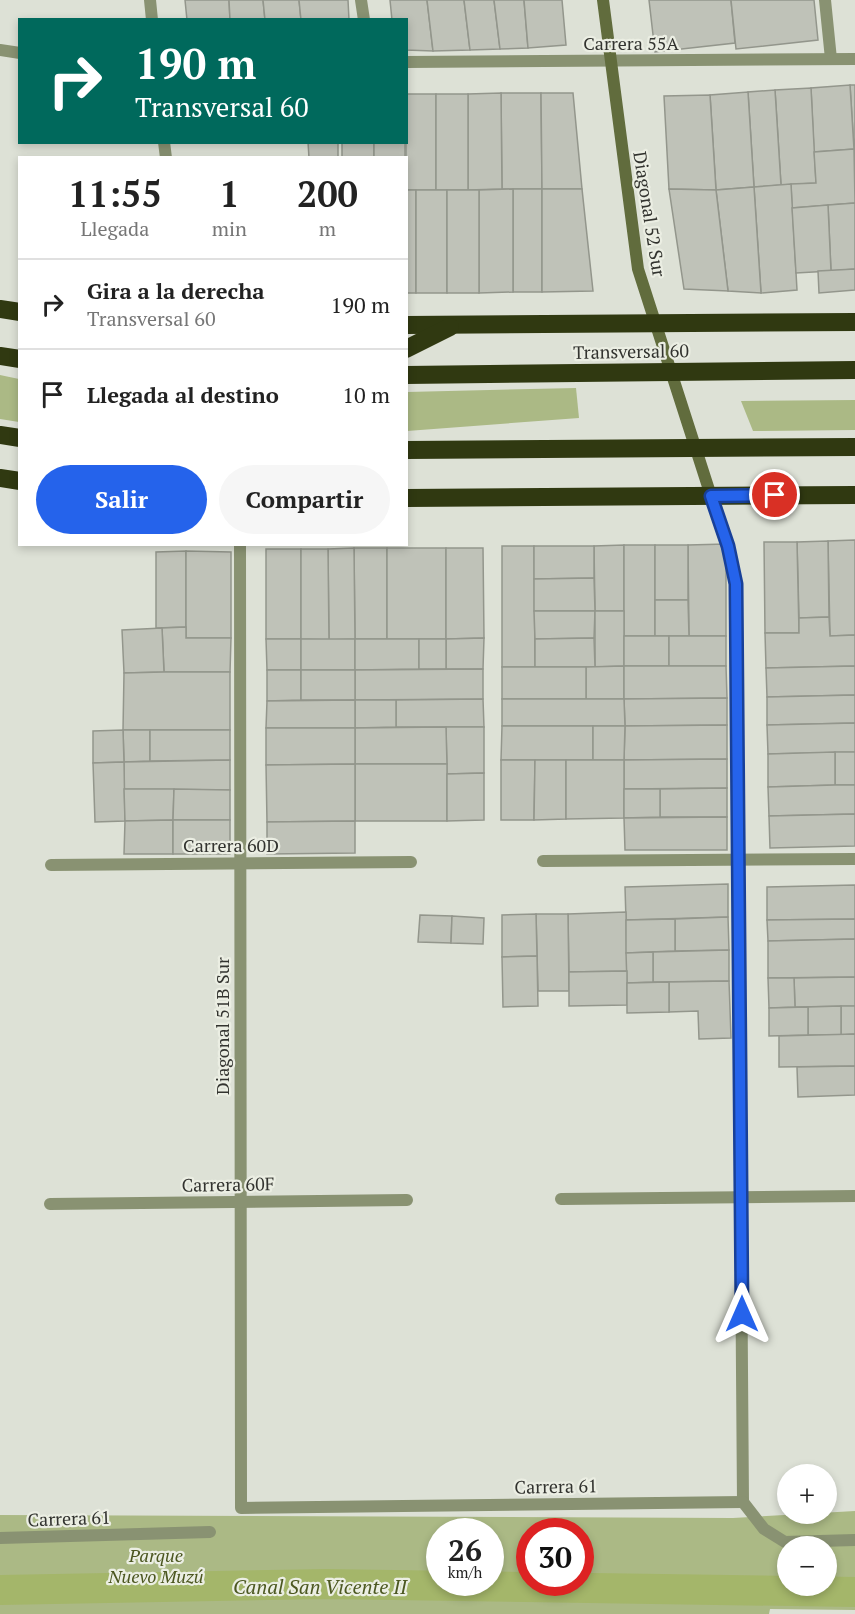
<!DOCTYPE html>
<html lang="es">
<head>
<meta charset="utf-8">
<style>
	:root { --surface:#fff; --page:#f6f6f6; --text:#222; --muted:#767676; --line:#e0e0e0; --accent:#2563eb }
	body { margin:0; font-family:"PT Serif",serif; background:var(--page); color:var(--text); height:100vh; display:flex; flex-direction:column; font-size:22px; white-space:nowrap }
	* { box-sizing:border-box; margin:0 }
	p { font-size:20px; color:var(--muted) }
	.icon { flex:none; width:33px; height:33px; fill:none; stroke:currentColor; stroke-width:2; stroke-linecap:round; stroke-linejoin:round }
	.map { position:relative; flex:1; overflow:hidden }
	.drawer { position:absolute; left:18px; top:156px; width:390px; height:390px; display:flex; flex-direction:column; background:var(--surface); border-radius:0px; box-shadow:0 3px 9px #0003 }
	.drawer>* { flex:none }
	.banner { position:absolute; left:18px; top:18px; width:390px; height:126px; border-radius:0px; box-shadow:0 3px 9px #0003; background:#00695c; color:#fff; overflow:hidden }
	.controls { position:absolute; left:777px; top:1464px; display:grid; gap:12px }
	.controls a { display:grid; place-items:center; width:60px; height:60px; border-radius:50%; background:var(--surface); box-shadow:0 3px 9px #0003; font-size:30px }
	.speed { position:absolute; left:426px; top:1518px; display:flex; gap:12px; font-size:30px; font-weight:700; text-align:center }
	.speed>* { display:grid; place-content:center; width:78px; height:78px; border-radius:50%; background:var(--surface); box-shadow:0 3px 9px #0003; line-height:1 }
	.speed small { font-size:15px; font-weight:400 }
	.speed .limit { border:9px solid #d22; background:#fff; color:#111 }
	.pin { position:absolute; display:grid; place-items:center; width:51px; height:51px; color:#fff; margin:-26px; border:3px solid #fff; border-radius:50%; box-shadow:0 2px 6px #0007 }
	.me { position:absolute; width:66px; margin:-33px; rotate:0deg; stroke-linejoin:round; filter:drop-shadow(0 0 4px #0008) }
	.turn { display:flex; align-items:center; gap:21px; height:126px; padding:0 18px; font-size:27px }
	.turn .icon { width:78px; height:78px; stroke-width:2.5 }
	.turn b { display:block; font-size:42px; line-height:51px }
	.eta { display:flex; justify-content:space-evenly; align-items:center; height:102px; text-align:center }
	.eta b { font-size:36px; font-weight:700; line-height:42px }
	.cta { display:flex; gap:12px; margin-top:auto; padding:12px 18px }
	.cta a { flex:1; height:69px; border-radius:36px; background:var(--accent); color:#fff; font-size:24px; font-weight:700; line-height:69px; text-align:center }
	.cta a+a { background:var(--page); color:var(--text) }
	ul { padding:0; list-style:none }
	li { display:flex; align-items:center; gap:18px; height:90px; padding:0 18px; border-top:2px solid var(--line) }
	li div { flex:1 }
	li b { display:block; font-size:22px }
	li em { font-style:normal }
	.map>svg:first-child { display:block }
</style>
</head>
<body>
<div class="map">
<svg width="855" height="1614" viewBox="0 0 855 1614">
	<rect width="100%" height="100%" fill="#dde1d6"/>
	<g fill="#abb985" fill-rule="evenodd">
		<polygon points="0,375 19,379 19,422 0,419"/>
		<polygon points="576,388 579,418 407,431 407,392"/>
		<polygon points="855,400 855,430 753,431 741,401"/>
		<path d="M855,1511V1610L770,1609L769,1614H0V1515L733,1518ZM440,1532H490V1582H440ZM530,1532H580V1582H530ZM788,1546H826V1586H788Z"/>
	</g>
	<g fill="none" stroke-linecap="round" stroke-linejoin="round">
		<polyline stroke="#a4b66a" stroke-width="30" points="0,1590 326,1584 855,1592"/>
	</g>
	<g fill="#bfc2b8" stroke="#93968c" stroke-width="1.5">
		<polygon points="185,0 229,0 230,20 187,20"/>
		<polygon points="229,0 263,0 265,20 230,20"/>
		<polygon points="263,0 299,0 301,20 265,20"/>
		<polygon points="299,0 348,0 349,20 301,20"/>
		<polygon points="390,0 427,0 433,51 406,50 406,20 392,20"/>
		<polygon points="427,0 464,0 470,50 433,51"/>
		<polygon points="464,0 494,0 500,49 470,50"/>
		<polygon points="494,0 524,0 528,48 500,49"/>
		<polygon points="524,0 562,0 566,45 528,48"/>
		<polygon points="649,0 731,0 735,43 655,52"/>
		<polygon points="731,0 814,0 818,40 736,49"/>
		<polygon points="850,85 855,85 855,166 854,149"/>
		<polygon points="850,85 854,149 814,152 811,88"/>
		<polygon points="811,88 816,183 781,185 775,90"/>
		<polygon points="775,90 781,185 754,187 748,92"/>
		<polygon points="748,92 754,187 716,190 710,95"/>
		<polygon points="501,93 541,93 542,189 502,189"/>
		<polygon points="501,93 502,189 468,190 468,94"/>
		<polygon points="541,93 573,93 582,189 542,189"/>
		<rect x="406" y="94" width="30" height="96"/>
		<rect x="436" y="94" width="32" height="96"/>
		<polygon points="710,95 716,190 669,189 664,96"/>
		<polygon points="308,142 338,142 338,158 309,158"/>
		<rect x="342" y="142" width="32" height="16"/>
		<rect x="374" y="142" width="31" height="16"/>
		<polygon points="854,149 855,203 792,208 791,184 816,183 814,152"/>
		<polygon points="791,184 797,290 761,293 754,187"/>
		<polygon points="754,187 761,293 728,291 716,190"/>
		<rect x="513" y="189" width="29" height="103"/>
		<polygon points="513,189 513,292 479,293 479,190"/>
		<polygon points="542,189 582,189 593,291 542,292"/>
		<polygon points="669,189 716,190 728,291 684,289"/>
		<rect x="406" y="190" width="10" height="103"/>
		<rect x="416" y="190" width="31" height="103"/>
		<rect x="447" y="190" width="32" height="103"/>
		<polygon points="855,203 855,269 831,271 828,205"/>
		<polygon points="828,205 831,271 796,273 792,208"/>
		<polygon points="855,269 855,290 819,293 818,271"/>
		<polygon points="855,540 855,635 830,636 828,541"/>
		<polygon points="828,541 829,617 799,618 797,542"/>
		<polygon points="764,542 797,542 799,633 765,633"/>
		<polygon points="726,544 726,636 689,636 688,545"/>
		<polygon points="624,545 624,611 595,611 594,546"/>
		<rect x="624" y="545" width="31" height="91"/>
		<rect x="655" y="545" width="33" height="55"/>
		<polygon points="502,546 534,546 535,667 502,667"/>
		<polygon points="534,546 594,546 594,578 534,579"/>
		<polygon points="354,548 387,548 387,639 355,639"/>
		<polygon points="354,548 355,639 329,640 328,549"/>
		<rect x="387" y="548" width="59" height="91"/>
		<polygon points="446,548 483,548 484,638 446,639"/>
		<rect x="266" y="549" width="35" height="90"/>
		<polygon points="301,549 328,549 329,640 301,639"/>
		<polygon points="186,551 186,627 156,628 156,552"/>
		<polygon points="186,551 231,552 231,638 186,638"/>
		<polygon points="594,578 595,611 534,611 534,579"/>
		<polygon points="655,600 688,600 689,636 655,636"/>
		<polygon points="534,611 595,611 594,638 535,639"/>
		<polygon points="595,611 624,611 624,666 595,667"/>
		<polygon points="829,617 830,636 855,635 855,666 766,668 765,633 799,633 799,618"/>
		<polygon points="186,627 186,638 231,638 230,672 164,672 162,628"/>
		<polygon points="162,628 164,672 124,673 122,630"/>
		<rect x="624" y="636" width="45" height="30"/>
		<rect x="669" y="636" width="57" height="30"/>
		<polygon points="484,638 483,669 446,669 446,639"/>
		<polygon points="594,638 595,667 535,667 535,639"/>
		<polygon points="266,639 301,639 301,670 267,670"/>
		<rect x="301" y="639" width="54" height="31"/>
		<polygon points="355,639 419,639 419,669 355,670"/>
		<rect x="419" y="639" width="27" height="30"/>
		<polygon points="624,666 624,699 586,699 586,667"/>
		<polygon points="624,666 726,666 727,698 624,699"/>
		<polygon points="855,666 855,695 767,697 766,668"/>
		<rect x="502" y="667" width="84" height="32"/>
		<polygon points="483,669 483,699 355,700 355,670"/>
		<polygon points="267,670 301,670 301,700 267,701"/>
		<rect x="301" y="670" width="54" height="30"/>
		<polygon points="164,672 230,672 230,730 123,730 124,673"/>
		<polygon points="855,695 855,723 767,725 767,697"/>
		<polygon points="727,698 727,725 625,726 624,699"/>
		<polygon points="483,699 484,727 396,727 396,700"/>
		<polygon points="502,699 624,699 625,726 502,726"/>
		<polygon points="355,700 396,700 396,727 355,728"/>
		<polygon points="355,700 355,728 266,728 267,701"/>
		<polygon points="855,723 855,752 768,754 767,725"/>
		<polygon points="727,725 727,759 624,760 625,726"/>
		<polygon points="502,726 593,726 593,760 501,760"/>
		<polygon points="593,726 625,726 624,760 593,760"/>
		<polygon points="446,727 484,727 484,773 447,774"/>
		<polygon points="446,727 447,764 355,764 355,728"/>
		<polygon points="266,728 355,728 355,764 266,765"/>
		<polygon points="123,730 150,730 150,761 124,762"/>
		<polygon points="123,730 124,762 93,763 93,731"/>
		<polygon points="150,730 230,730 230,760 150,761"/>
		<rect x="835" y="752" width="20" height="33"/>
		<polygon points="835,752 835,785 768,787 768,754"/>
		<polygon points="727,759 727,788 624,789 624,760"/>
		<polygon points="230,760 230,790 124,789 124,762"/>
		<polygon points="501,760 535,760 534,820 501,820"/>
		<polygon points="535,760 566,760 566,819 534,820"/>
		<polygon points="566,760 624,760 624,818 566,819"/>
		<polygon points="124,762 125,821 95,822 93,763"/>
		<rect x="355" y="764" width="92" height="57"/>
		<polygon points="355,764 355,821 267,822 266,765"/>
		<polygon points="484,773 484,820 447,821 447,774"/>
		<polygon points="835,785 855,785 855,814 769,816 768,787"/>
		<polygon points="727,788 727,817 660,817 660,789"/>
		<polygon points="124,789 174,789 173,820 125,821"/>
		<polygon points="174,789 230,790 230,820 173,820"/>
		<polygon points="624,789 660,789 660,817 624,818"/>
		<polygon points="855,814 855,846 770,848 769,816"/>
		<polygon points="727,817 727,850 625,850 624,818"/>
		<polygon points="173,820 173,854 124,854 125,821"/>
		<rect x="173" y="820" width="57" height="34"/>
		<polygon points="355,821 355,853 267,854 267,822"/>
		<polygon points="728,884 728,917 626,920 625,887"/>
		<polygon points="855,885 855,919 767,920 767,887"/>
		<polygon points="626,912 627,971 569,972 568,914"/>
		<polygon points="536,914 568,914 569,991 538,991"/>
		<polygon points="536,914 537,956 502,957 502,915"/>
		<polygon points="420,915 452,916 451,943 418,942"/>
		<polygon points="452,916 484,918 483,944 451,943"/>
		<polygon points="728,917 729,950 675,951 675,919"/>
		<polygon points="675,919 675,951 626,953 626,920"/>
		<polygon points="855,919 855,939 768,941 767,920"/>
		<polygon points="855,939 855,977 768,978 768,941"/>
		<polygon points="729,950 729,981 653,982 653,952"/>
		<polygon points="653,952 653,982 627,983 626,953"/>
		<polygon points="537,956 538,1006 503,1007 502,957"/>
		<polygon points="627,971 627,1005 569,1006 569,972"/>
		<polygon points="855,977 855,1006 795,1007 794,978"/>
		<polygon points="768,978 794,978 795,1007 769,1008"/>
		<polygon points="729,981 731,1038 699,1039 698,1011 669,1012 669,982"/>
		<polygon points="669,982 669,1012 627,1013 627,983"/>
		<polygon points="841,1006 855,1006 855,1034 841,1035"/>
		<polygon points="841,1006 841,1035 808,1035 808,1007"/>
		<polygon points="808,1007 808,1035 769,1036 769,1008"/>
		<polygon points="855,1034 855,1066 779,1067 779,1036"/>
		<polygon points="855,1066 855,1095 798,1097 797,1067"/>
	</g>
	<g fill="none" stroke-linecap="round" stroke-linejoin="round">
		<g stroke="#899272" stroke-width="12">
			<polyline points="150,0 152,20"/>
			<polyline points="361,0 364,20"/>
			<polyline points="825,0 831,59"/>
			<polyline points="0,50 20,53"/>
			<polyline points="406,62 855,59"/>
			<polyline points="164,142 166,158"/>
			<polyline points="711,496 728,546 736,584 743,1502"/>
			<polyline points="240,544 241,1508 743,1502"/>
			<polyline points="543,861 855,859"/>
			<polyline points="51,865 411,862"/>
			<polyline points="561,1199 855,1196"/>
			<polyline points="50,1204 407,1200"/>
			<polyline points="743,1502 764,1529 785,1542 855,1540"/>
			<polyline points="0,1538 210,1532"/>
		</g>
		<polyline stroke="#616c3d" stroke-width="12" points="603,0 638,269 711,496"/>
		<g stroke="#303911" stroke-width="18">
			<polyline points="0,309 20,312"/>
			<polyline points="406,325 855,322"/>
			<polyline points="406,349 450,327"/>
			<polyline points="0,356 20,359"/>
			<polyline points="406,375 855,370"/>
			<polyline points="0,435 20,438"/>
			<polyline points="406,450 855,447"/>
			<polyline points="0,478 20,481"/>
			<polyline points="406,498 855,495"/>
		</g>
	</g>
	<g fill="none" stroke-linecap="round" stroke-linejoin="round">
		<g stroke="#184099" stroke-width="15">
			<polyline id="route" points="742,1314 736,584 728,546 711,496 775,495"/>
		</g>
		<use href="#route" stroke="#2563eb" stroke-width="10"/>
	</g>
	<g text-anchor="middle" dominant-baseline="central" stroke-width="4.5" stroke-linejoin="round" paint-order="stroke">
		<g font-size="18" fill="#32332f" stroke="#ebeee3">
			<text x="631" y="43">Carrera 55A</text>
			<text transform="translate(650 214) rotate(81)">Diagonal 52 Sur</text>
			<text transform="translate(631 351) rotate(-1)">Transversal 60</text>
			<text x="231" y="845">Carrera 60D</text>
			<text transform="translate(222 1026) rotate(-90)">Diagonal 51B Sur</text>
			<text transform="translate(228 1184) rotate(-1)">Carrera 60F</text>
			<text transform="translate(556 1486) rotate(-1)">Carrera 61</text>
			<text transform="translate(69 1518) rotate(-2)">Carrera 61</text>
		</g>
		<g font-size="18" font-style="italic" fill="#4b561f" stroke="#ebeee3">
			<text x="156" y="1555">Parque<tspan x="156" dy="21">Nuevo Muzú</tspan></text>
		</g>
		<g font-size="20" font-style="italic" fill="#4c5821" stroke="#ebeee3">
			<text x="320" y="1586">Canal San Vicente II</text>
		</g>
	</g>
</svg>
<div class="controls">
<a>+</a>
<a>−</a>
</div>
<div class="speed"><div>26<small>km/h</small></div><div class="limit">30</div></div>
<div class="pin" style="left:775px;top:495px;background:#d93025"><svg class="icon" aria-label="arrive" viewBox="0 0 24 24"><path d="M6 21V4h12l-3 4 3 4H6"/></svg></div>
<svg class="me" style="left:742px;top:1314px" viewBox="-20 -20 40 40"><path d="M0-17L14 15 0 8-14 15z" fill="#2563eb" stroke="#fff" stroke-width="4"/></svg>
<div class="banner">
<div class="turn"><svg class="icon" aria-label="right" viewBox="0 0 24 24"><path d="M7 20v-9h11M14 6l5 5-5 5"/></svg><div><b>190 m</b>Transversal 60</div></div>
</div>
<section class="drawer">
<div class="eta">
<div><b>11:55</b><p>Llegada</p></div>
<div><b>1</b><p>min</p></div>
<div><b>200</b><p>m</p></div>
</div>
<ul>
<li><svg class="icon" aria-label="right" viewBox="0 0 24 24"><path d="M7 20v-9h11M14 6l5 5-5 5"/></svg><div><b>Gira a la derecha</b><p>Transversal 60</p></div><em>190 m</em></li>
<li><svg class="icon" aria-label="arrive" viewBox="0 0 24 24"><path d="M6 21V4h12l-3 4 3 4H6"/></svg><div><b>Llegada al destino</b></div><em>10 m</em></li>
</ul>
<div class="cta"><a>Salir</a><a>Compartir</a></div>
</section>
</div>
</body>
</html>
